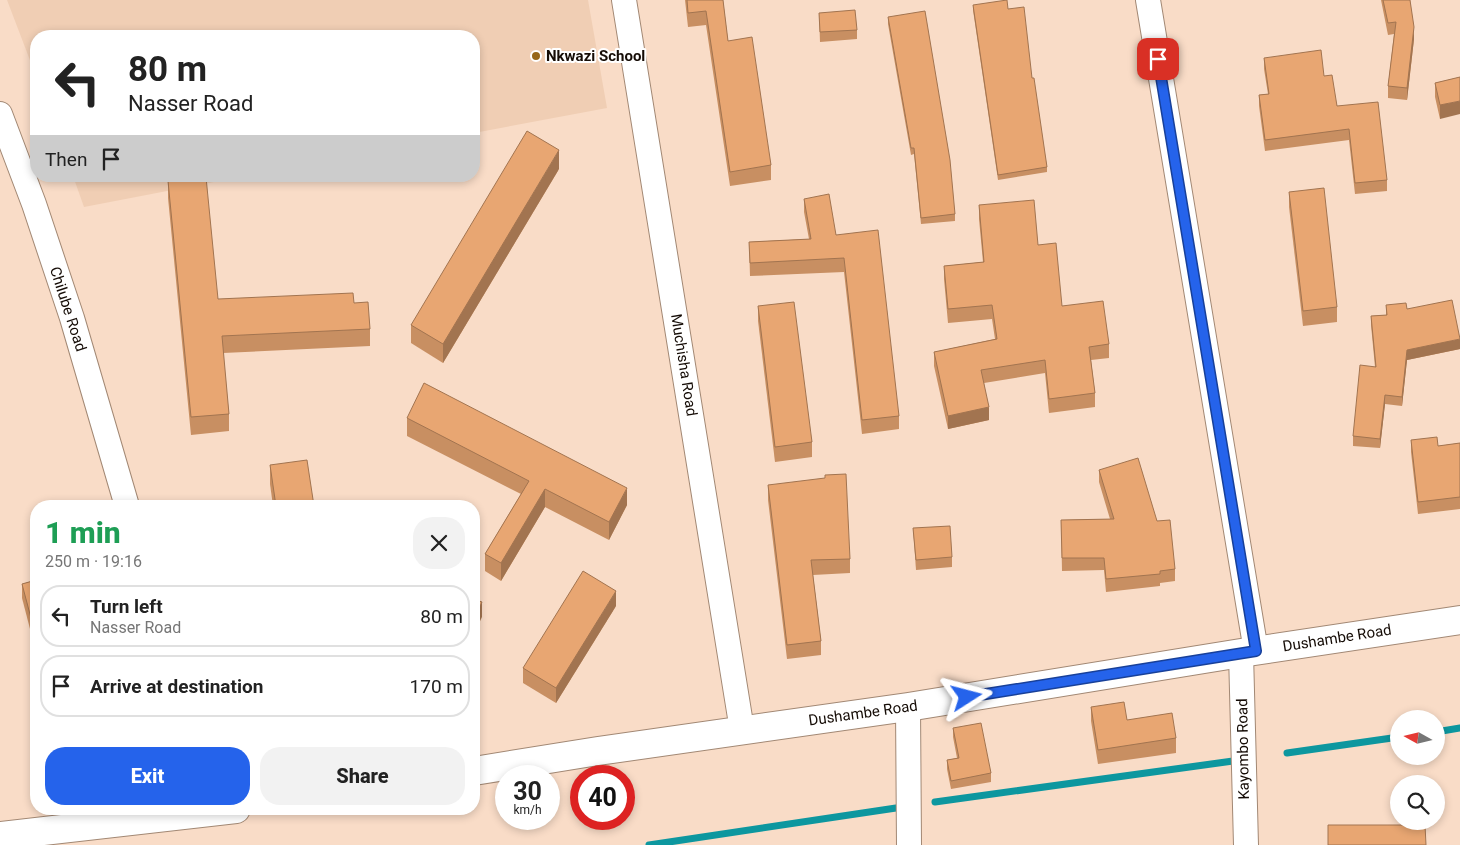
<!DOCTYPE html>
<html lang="en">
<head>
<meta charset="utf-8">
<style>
	:root { --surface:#fff; --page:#f2f2f2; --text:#222; --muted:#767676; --line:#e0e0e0; --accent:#2563eb }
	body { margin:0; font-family:Roboto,sans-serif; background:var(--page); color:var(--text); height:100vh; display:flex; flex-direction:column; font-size:19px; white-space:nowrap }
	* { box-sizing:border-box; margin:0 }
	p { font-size:16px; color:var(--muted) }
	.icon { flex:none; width:28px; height:28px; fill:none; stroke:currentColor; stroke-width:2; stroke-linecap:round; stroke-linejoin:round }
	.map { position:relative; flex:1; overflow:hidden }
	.drawer { position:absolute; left:30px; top:500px; width:450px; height:315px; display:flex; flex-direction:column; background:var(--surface); border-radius:20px; box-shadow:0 2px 8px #0003 }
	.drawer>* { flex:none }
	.hud { position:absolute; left:30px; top:30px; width:450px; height:152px; border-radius:20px; box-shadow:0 2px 8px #0003; background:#fff; color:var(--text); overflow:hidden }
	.needle { width:32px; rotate:278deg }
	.controls { position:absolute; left:1390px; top:710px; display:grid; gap:10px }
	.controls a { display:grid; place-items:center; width:55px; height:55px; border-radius:50%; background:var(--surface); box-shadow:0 2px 8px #0003; font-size:25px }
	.speed { position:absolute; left:495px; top:765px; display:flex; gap:10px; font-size:25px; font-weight:700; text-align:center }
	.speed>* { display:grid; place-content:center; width:65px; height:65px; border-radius:50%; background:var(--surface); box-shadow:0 2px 8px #0003; line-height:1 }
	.speed small { font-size:12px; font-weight:400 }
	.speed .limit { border:8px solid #d22; background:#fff; color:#111 }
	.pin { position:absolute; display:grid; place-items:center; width:42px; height:42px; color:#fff; margin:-21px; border-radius:10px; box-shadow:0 2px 8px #0006 }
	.me { position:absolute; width:55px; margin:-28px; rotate:81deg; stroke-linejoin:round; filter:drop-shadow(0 0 4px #0008) }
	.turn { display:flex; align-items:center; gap:18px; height:105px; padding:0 15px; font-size:22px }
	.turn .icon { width:65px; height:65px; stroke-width:2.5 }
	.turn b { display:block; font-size:35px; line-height:42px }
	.then { display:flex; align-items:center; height:48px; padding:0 15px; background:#0003; gap:10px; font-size:19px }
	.round { display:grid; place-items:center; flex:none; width:52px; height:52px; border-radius:20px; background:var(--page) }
	.headline { display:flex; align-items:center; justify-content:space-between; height:85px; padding:0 15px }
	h1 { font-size:30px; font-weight:800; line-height:38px; color:#1e9e55 }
	.primary-button { display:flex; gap:10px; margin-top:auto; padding:10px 15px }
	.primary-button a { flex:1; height:58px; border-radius:20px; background:var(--accent); color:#fff; font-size:20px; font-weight:800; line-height:58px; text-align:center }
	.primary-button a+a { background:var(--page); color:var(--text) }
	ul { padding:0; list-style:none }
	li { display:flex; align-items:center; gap:15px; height:62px; margin:0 10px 8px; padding:0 5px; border:2px solid var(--line); border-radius:20px }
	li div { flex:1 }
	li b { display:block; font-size:19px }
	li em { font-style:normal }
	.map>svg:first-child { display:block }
</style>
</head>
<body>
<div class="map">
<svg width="1460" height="845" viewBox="0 0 1460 845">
	<rect width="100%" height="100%" fill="#f9dcc7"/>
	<g fill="#f0ceb4">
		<polygon points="7,0 588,0 607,108 474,133 474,36 36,36 36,76"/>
		<polygon points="73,176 245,176 84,207"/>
	</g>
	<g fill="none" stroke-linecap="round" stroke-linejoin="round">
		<g stroke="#0d979f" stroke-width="7">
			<polyline points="1436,732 1460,728"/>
			<polyline points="1287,753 1399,737"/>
			<polyline points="935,802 1233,761"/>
			<polyline points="649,845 896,808"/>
		</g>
		<g stroke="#a28874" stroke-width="26">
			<g id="street">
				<polyline points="624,0 742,730"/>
				<polyline points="1148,0 1256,651"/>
				<polyline points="0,114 34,204 72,318 127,506"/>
				<polyline points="1241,653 1246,845"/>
				<polyline points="908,707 909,845"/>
			</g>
		</g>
		<g stroke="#a28874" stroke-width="30">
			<g id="secondary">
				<polyline points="474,771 598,751 908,707 1241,653 1460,620"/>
				<polyline points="0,836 236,809"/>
			</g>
		</g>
		<use href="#street" stroke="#fff" stroke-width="24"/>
		<use href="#secondary" stroke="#fff" stroke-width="28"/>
	</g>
	<g fill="#c88f62">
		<polygon points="685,0 723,0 728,41 771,165 771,180 730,186 706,25 688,27"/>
		<polygon points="1381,0 1411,0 1410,0 1414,39 1407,100 1388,98 1388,86 1394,34 1388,35"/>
		<polygon points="973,5 1008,9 1032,78 1047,167 1047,172 998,180 973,10"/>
		<polygon points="819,13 857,30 857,39 820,42"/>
		<polygon points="888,17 955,214 955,221 921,224 914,154 911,155 888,24"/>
		<polygon points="1264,58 1324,76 1337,106 1387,180 1387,191 1355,194 1349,140 1265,151 1259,106 1259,95 1268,94 1264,69"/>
		<polygon points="1460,77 1440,119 1435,97 1435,83"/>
		<polygon points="559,169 443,363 411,343 411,325"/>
		<polygon points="168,181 218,299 354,303 370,329 370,346 223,353 229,414 229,431 191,435 168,198"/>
		<polygon points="1289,192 1337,307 1337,322 1303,326 1289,207"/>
		<polygon points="804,199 836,235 899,416 899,429 862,434 844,272 750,276 749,242 809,239 804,212"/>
		<polygon points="979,205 1038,245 1062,306 1109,344 1109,358 1091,360 1095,393 1095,407 1049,413 1045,373 984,383 989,420 948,429 934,366 934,352 995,339 992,319 948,323 944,279 944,266 983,262 979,219"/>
		<polygon points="1386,305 1407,309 1460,349 1407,360 1402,406 1385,404 1380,448 1353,446 1353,436 1375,367 1371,325 1371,316 1386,315"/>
		<polygon points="758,306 812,442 812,457 775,462 758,321"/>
		<polygon points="407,418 627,505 609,540 545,507 501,581 485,571 485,554 521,494 407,436"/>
		<polygon points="1411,440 1438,446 1460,443 1460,509 1418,514 1411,452"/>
		<polygon points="270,465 314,506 273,506 270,484"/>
		<polygon points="1099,470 1157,521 1175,569 1175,581 1160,583 1160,586 1106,592 1104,570 1062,571 1061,520 1110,519 1099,482"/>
		<polygon points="768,485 850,559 850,573 813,575 821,641 821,655 787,659 768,500"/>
		<polygon points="913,528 952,557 952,567 916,570"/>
		<polygon points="36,580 36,652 22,598 22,584"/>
		<polygon points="616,606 556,703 523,683 523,668"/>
		<polygon points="1091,707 1176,738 1176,753 1098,764 1091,721"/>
		<polygon points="953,728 991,773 991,782 951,789 947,769 947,760 957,758 953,737"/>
	</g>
	<g fill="#a27450">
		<polygon points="1414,27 1414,39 1407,100 1407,88"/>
		<polygon points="1460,101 1460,114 1440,119 1440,105"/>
		<polygon points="559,150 559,169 443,363 443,344"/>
		<polygon points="1460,339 1460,349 1407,360 1402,406 1402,397 1407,350"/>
		<polygon points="1385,395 1385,404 1380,448 1380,439"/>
		<polygon points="989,407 989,420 948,429 948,416"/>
		<polygon points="627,488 627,505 609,540 609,522"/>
		<polygon points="545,489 545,507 501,581 501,563"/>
		<polygon points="616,591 616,606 556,703 556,688"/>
		<polygon points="482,602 482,617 474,634 474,619"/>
	</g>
	<g fill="#e8a672" stroke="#a27450">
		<polygon points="687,0 723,0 728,41 752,37 771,165 730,172 706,11 688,13"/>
		<polygon points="1007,0 1008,9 1024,7 1032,78 1034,78 1047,167 998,175 973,5"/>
		<polygon points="1383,0 1410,0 1414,27 1407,88 1388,86 1396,22 1388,23"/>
		<polygon points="855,10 857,30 820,32 819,13"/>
		<polygon points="925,11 950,160 955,214 921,218 914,148 911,148 888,17"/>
		<polygon points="1321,50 1324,76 1332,75 1337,106 1378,102 1387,180 1355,183 1349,129 1265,140 1259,95 1269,94 1264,58"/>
		<polygon points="1460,77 1460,101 1440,105 1435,83"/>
		<polygon points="527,131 559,150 443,344 411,325"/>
		<polygon points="206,177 218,299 353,293 354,303 368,302 370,329 222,336 229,414 191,417 168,181"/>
		<polygon points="1324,188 1337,307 1303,311 1289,192"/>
		<polygon points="829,194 836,235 878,230 899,416 862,420 844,258 750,263 749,242 811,239 804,199"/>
		<polygon points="1034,200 1038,245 1056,243 1062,306 1103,301 1109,344 1089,347 1095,393 1049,399 1045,360 981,370 989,407 948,416 934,352 997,339 992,305 948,309 944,266 984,262 979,205"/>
		<polygon points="1452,300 1460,339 1407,350 1402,397 1385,395 1380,439 1353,436 1360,365 1376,367 1371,316 1387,315 1386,305 1406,303 1407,309"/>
		<polygon points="794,302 812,442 775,447 758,306"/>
		<polygon points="424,383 627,488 609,522 545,489 501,563 485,554 529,481 407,418"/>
		<polygon points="1437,437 1438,446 1460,443 1460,497 1418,502 1411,440"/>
		<polygon points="1138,458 1157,521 1170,520 1175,569 1160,571 1160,574 1106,579 1104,558 1062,558 1061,520 1114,519 1099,470"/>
		<polygon points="307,460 314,506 276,506 270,465"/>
		<polygon points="846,474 850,559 811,560 821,641 787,645 768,485 825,478 825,475"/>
		<polygon points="950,526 952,557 916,560 913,528"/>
		<polygon points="583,571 616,591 556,688 523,668"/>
		<polygon points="36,580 36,637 22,584"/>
		<polygon points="474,599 482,602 474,619"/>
		<polygon points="1124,702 1127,720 1172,713 1176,738 1098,750 1091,707"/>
		<polygon points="981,723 991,773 951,781 947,760 959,758 953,728"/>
		<polygon points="1328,825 1425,825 1426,845 1328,845"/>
	</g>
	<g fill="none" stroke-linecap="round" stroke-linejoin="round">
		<g stroke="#184099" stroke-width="12">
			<polyline id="route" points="967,697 1256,651 1158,59"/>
		</g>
		<use href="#route" stroke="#2563eb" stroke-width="9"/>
	</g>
	<circle fill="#976619" stroke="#fff" stroke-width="2" cx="536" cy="56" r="5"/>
	<g text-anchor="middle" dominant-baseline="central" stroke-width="4" stroke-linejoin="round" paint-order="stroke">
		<g font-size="15" font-weight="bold" fill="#150c06" stroke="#fff" text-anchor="start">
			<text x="546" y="56">Nkwazi School</text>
		</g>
		<g font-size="15" fill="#150c06" stroke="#fff">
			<text transform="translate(68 309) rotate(72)">Chilube Road</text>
			<text transform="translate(684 365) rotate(81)">Muchisha Road</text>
			<text transform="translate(1337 638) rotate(-9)">Dushambe Road</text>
			<text transform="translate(863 713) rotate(-8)">Dushambe Road</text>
			<text transform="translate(1243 749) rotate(-91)">Kayombo Road</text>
		</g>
	</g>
</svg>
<div class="controls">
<a><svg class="needle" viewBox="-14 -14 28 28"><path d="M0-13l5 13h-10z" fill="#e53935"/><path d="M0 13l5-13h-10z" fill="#767676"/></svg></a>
<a><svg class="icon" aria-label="search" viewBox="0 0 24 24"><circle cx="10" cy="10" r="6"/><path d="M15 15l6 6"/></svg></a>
</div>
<div class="speed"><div>30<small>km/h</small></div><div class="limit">40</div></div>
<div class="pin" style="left:1158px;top:59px;background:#d93025"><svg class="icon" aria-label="arrive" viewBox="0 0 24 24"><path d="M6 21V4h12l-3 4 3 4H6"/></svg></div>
<svg class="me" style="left:967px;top:697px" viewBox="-20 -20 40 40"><path d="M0-17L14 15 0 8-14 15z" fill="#2563eb" stroke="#fff" stroke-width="4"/></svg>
<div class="hud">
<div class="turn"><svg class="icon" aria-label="left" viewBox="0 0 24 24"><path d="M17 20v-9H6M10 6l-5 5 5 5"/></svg><div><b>80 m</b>Nasser Road</div></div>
<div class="then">Then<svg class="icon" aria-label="arrive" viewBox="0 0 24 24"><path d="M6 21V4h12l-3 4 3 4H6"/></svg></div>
</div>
<section class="drawer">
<div class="headline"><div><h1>1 min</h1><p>250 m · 19:16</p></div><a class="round"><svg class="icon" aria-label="close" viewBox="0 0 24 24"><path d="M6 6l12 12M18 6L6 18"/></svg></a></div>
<ul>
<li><svg class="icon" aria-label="left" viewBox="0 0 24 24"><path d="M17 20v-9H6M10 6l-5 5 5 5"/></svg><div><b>Turn left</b><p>Nasser Road</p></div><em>80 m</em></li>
<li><svg class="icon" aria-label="arrive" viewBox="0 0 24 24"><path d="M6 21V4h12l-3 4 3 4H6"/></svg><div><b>Arrive at destination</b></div><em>170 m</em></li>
</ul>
<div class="primary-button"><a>Exit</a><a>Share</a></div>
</section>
</div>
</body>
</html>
